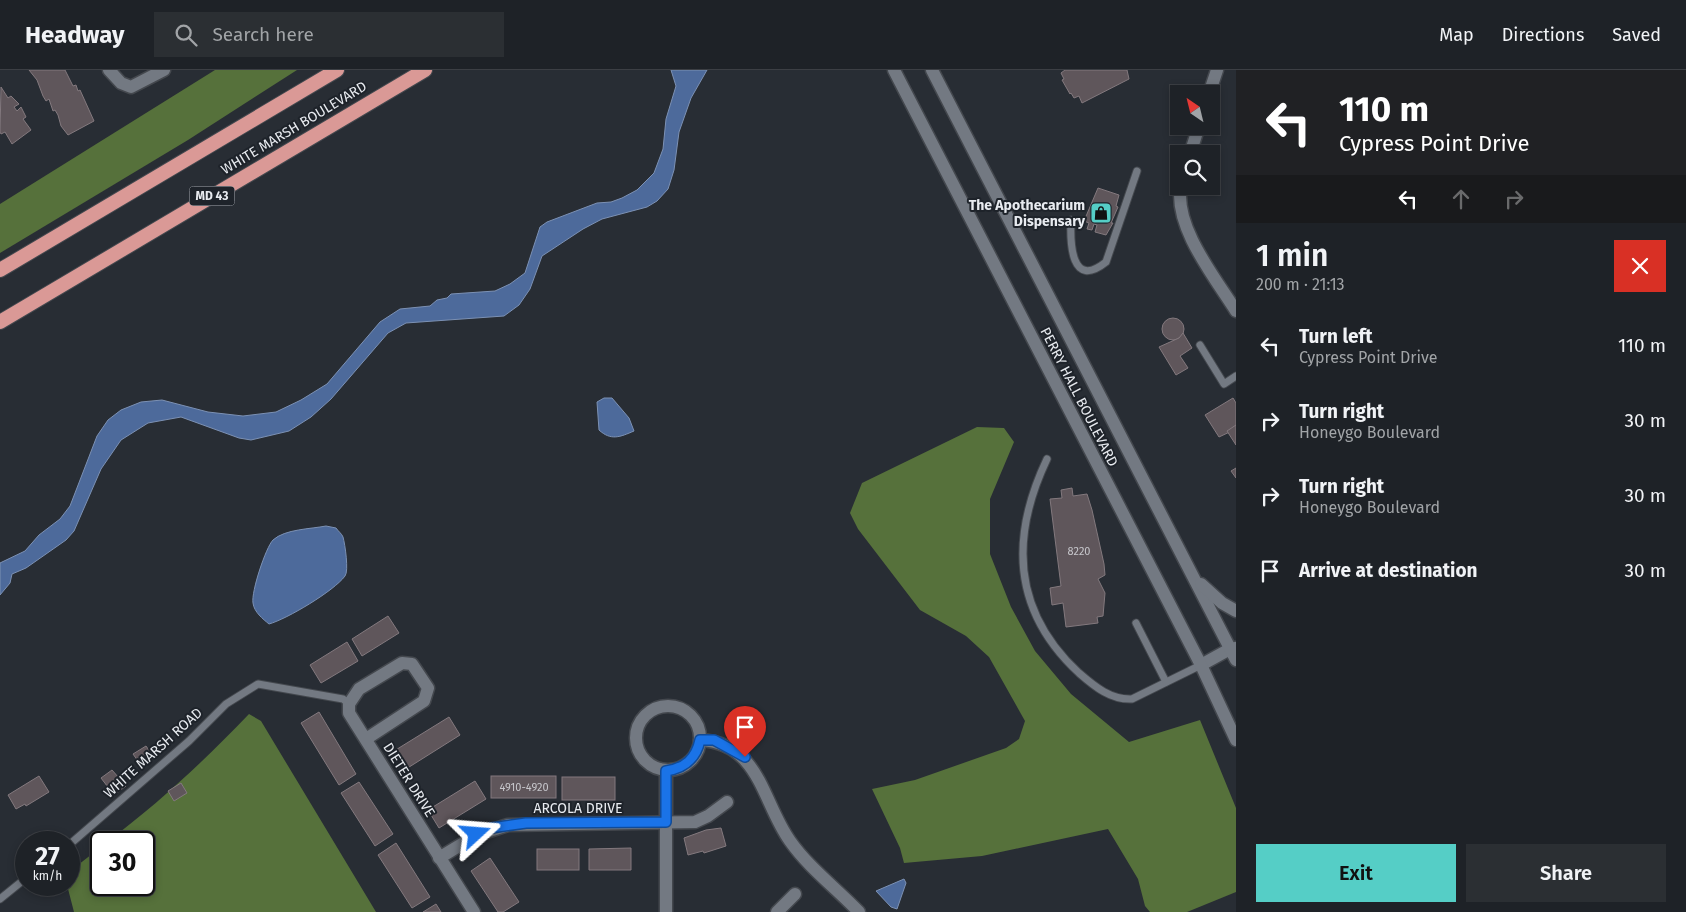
<!DOCTYPE html>
<html lang="en">
<head>
<meta charset="utf-8">
<style>
	:root { --surface:#1e2227; --page:#2b2f33; --text:#f1f3f6; --muted:#a1a4a7; --line:#3c3f44; --accent:#55cec6 }
	body { margin:0; font-family:"Fira Sans",sans-serif; background:var(--page); color:var(--text); height:100vh; display:flex; flex-direction:column; font-size:19px; white-space:nowrap }
	* { box-sizing:border-box; margin:0 }
	p { font-size:16px; color:var(--muted) }
	.icon { flex:none; width:28px; height:28px; fill:none; stroke:currentColor; stroke-width:2; stroke-linecap:round; stroke-linejoin:round }
	.map { position:relative; flex:1; overflow:hidden }
	.panel { display:flex; flex-direction:column; background:var(--surface); width:450px }
	.panel>* { flex:none }
	.top-card { background:#202124; color:#fff; overflow:hidden }
	.needle { width:32px; rotate:325deg }
	.tools { position:absolute; left:1170px; top:15px; display:grid; gap:10px }
	.tools a { display:grid; place-items:center; width:50px; height:50px; border-radius:0px; background:var(--surface); box-shadow:0 2px 8px #0003,0 0 0 1px var(--line); font-size:25px }
	.speed { position:absolute; left:15px; top:761px; display:flex; gap:10px; font-size:25px; font-weight:700; text-align:center }
	.speed>* { display:grid; place-content:center; width:65px; height:65px; border-radius:50%; background:var(--surface); box-shadow:0 2px 8px #0003,0 0 0 1px var(--line); line-height:1 }
	.speed small { font-size:12px; font-weight:400 }
	.speed .limit { border:2px solid #111; border-radius:8px; background:#fff; color:#111 }
	.pin { position:absolute; display:grid; place-items:center; width:42px; height:42px; color:#fff; margin:-51px -21px; border-radius:50% 50% 50% 0; rotate:-45deg; box-shadow:0 0 5px #0007 }
	.pin .icon { rotate:45deg }
	.me { position:absolute; width:55px; margin:-28px; rotate:71deg; stroke-linejoin:round; filter:drop-shadow(0 0 4px #0008) }
	.turn { display:flex; align-items:center; gap:18px; height:105px; padding:0 20px; font-size:22px }
	.turn .icon { width:65px; height:65px; stroke-width:2.5 }
	.turn b { display:block; font-size:35px; line-height:42px }
	.lanes { display:flex; align-items:center; height:48px; padding:0 20px; background:#0003; justify-content:center; gap:25px; direction:ltr }
	.lanes .off { opacity:.35 }
	.round { display:grid; place-items:center; flex:none; width:52px; height:52px; border-radius:0px; background:var(--page) }
	.overview { display:flex; align-items:center; justify-content:space-between; height:85px; padding:0 20px }
	h1 { font-size:30px; font-weight:600; line-height:38px }
	.cta { display:flex; gap:10px; margin-top:auto; padding:10px 20px }
	.cta a { flex:1; height:58px; border-radius:0px; background:var(--accent); color:#111; font-size:20px; font-weight:600; line-height:58px; text-align:center }
	.cta a+a { background:var(--page); color:var(--text) }
	ul { padding:0; list-style:none }
	li { display:flex; align-items:center; gap:15px; height:75px; padding:0 20px }
	li div { flex:1 }
	li b { display:block; font-size:19px }
	li em { font-style:normal }
	header { display:flex; align-items:center; gap:30px; box-sizing:border-box; height:70px; padding:0 25px; background:var(--surface); border-bottom:1px solid var(--line) }
	header strong { font-size:24px }
	nav { display:flex; gap:28px; margin-inline-start:auto; font-size:18px }
	.search { width:350px; height:45px; background:var(--page); display:flex; align-items:center; gap:12px; box-sizing:border-box; padding:0 18px; border-radius:0px; color:var(--muted); font-size:19px }
	main { display:flex; flex:1; min-height:0 }
	.map>svg:first-child { display:block }
</style>
</head>
<body>
<header>
<strong>Headway</strong>
<div class="search"><svg class="icon" aria-label="search" viewBox="0 0 24 24"><circle cx="10" cy="10" r="6"/><path d="M15 15l6 6"/></svg>Search here</div>
<nav><a>Map</a><a>Directions</a><a>Saved</a></nav>
</header>
<main>
<div class="map">
<svg width="1236" height="842" viewBox="0 0 1236 842">
	<rect width="100%" height="100%" fill="#282d34"/>
	<g fill="#56713b">
		<polygon points="215,0 297,0 188,70 0,183 0,134"/>
		<polygon points="977,357 1004,358 1014,372 990,429 990,484 1011,537 1035,581 1071,624 1129,672 1200,650 1236,738 1236,822 1187,842 1150,842 1145,836 1138,809 1108,759 982,786 904,793 900,778 872,719 915,710 1006,678 1019,669 1025,651 989,587 966,566 920,540 858,459 850,443 862,413"/>
		<path d="M249,644L261,651L376,842H74L67,815L69,802L101,777V815H144V772H107C159,733 205,690 249,644Z"/>
	</g>
	<g fill="#4d6a9b" stroke="#7c91b4">
		<polygon points="671,0 707,0 691,28 679,62 674,100 668,119 657,131 647,137 602,149 583,159 542,186 530,219 519,235 504,246 406,253 388,263 331,329 311,347 289,361 251,370 239,368 181,347 148,353 121,370 101,399 74,461 66,470 26,498 12,504 10,513 0,525 0,493 25,481 39,465 60,449 70,436 97,366 108,350 121,340 141,332 162,330 208,342 243,346 276,342 301,330 327,314 380,252 400,239 430,236 437,230 447,228 451,224 495,221 510,214 525,203 540,157 547,152 597,133 611,132 622,128 637,120 654,103 663,79 666,49 676,16"/>
		<path d="M604,328H612L629,348L634,361C620,367 611,371 599,360L597,332Z"/>
		<path d="M326,456L336,458C338,461 342,464 343,467C345,474 349,501 345,506C334,521 287,549 269,554C263,549 254,542 253,533C251,522 266,477 273,470C285,459 311,459 326,456Z"/>
		<polygon points="904,809 906,813 897,839 891,837 876,821"/>
	</g>
	<g fill="#5f565b" stroke="#83797e">
		<polygon points="29,0 65,0 73,16 76,15 78,21 80,20 94,51 68,65 61,56 58,45 55,40 53,41 49,29 46,31 43,26 37,10"/>
		<polygon points="1065,0 1127,0 1129,9 1082,33 1079,26 1074,28 1071,23 1070,24 1062,10 1064,9 1061,3"/>
		<polygon points="1,17 8,28 11,26 19,34 14,37 17,41 21,37 26,47 23,49 31,60 12,74 5,62 1,64 0,62"/>
		<polygon points="1098,118 1119,125 1116,136 1118,137 1111,153 1113,153 1106,165 1095,162 1097,155 1094,154 1092,160 1087,159 1089,153 1084,151"/>
		<circle cx="1173" cy="259" r="11"/>
		<polygon points="1183,263 1192,278 1180,286 1188,298 1176,305 1159,277 1179,268"/>
		<polygon points="1233,328 1236,333 1236,359 1219,367 1205,345"/>
		<polygon points="1236,355 1236,375 1227,361"/>
		<polygon points="1236,398 1236,408 1231,401"/>
		<polygon points="1072,418 1073,426 1087,424 1092,440 1104,494 1105,505 1098,509 1105,523 1103,546 1097,547 1098,553 1066,557 1063,533 1052,535 1050,518 1061,516 1050,429 1062,428 1061,420"/>
		<polygon points="388,546 399,563 362,586 352,569"/>
		<polygon points="347,572 358,591 321,613 310,595"/>
		<polygon points="319,642 356,704 339,715 301,653"/>
		<polygon points="449,647 460,665 406,699 394,681"/>
		<polygon points="146,676 153,686 140,694 133,684"/>
		<polygon points="112,700 126,716 114,725 101,708"/>
		<polygon points="39,706 49,722 26,736 25,734 16,739 8,725"/>
		<rect x="491" y="706" width="65" height="22"/>
		<rect x="562" y="707" width="53" height="23"/>
		<polygon points="475,711 486,729 439,758 428,740"/>
		<polygon points="359,712 393,764 375,776 341,723"/>
		<polygon points="181,713 187,723 174,731 168,721"/>
		<polygon points="721,758 726,776 704,783 703,781 688,785 684,768 706,760"/>
		<polygon points="396,773 430,827 412,838 378,785"/>
		<polygon points="631,778 631,800 589,800 589,779"/>
		<rect x="537" y="779" width="42" height="21"/>
		<polygon points="490,788 519,832 503,842 498,842 471,801"/>
		<polygon points="436,834 441,842 423,842"/>
	</g>
	<g fill="none" stroke-linecap="round" stroke-linejoin="round">
		<g stroke="#44484e" stroke-width="9">
			<g id="service">
				<path d="M1071,150C1070,173 1071,220 1106,192L1137,101"/>
				<polyline points="1200,275 1224,314 1236,306"/>
				<path d="M1047,389C1010,467 1012,541 1079,603C1095,617 1111,630 1132,629L1201,595"/>
				<polyline points="1136,553 1166,612"/>
				<polyline points="69,775 189,671 226,634 258,614 343,629 349,634"/>
				<polyline points="0,829 26,808"/>
			</g>
		</g>
		<g stroke="#44484e" stroke-width="15">
			<g id="minor">
				<polyline points="109,0 121,13 131,17 164,0"/>
				<polyline points="1209,24 1217,0"/>
				<polyline points="1190,84 1199,56"/>
				<path d="M1181,116C1173,156 1216,209 1236,241"/>
				<polyline points="1201,595 1230,579 1236,578"/>
				<circle cx="668" cy="668" r="32"/>
				<polyline points="366,669 424,631 428,618 412,594 402,593 359,619 349,634 349,643 474,842"/>
				<path d="M700,670C760,673 762,732 790,771C809,798 836,818 859,842"/>
				<polyline points="666,701 666,842"/>
				<polyline points="439,788 477,765 508,755 695,752 708,746 727,732"/>
				<polyline points="777,842 795,824"/>
			</g>
		</g>
		<g stroke="#44484e" stroke-width="15">
			<g id="secondary">
				<polyline points="894,0 1201,595 1236,670"/>
				<polyline points="932,0 1236,590"/>
				<polyline points="1201,514 1222,533 1236,541"/>
			</g>
		</g>
		<g stroke="#44484e" stroke-width="16">
			<g id="trunk">
				<polyline points="0,200 337,0"/>
				<polyline points="0,252 425,0"/>
			</g>
		</g>
		<use href="#service" stroke="#737982" stroke-width="7"/>
		<use href="#minor" stroke="#737982" stroke-width="12"/>
		<use href="#secondary" stroke="#737982" stroke-width="12"/>
		<use href="#trunk" stroke="#da9996" stroke-width="14"/>
	</g>
	<g fill="none" stroke-linecap="round" stroke-linejoin="round">
		<g stroke="#114b97" stroke-width="12">
			<path id="route" d="M476,764L491,758L526,753L666,752V701C685,698 696,689 700,670H714L745,687"/>
		</g>
		<use href="#route" stroke="#1a73e8" stroke-width="9"/>
	</g>
	<defs>
		<g id="shop-square" transform="scale(1.125)"><rect x="-9" y="-9" width="18" height="18" rx="4" fill="#55cec6" stroke="#1e232a"/><path d="M-5-2.5h2.3a2.7 3.5 0 0 1 5.4 0H5L5.5 6h-11ZM-1.5-2.5h3a1.5 2.3 0 0 0-3 0Z" fill="#111"/></g>
	</defs>
	<g fill-rule="evenodd">
		<use href="#shop-square" x="1101" y="143"/>
	</g>
	<g text-anchor="middle" dominant-baseline="central" stroke-width="4" stroke-linejoin="round" paint-order="stroke">
		<g font-size="11" fill="#c6c6cb">
			<text x="1079" y="481">8220</text>
			<text x="524" y="717">4910-4920</text>
		</g>
		<rect fill="#1e232a" stroke="#abafb5" stroke-width="1" x="189.5" y="116.5" width="45" height="19" rx="4"/>
		<g font-size="12" font-weight="bold" fill="#e8ebf0">
			<text x="212" y="126">MD 43</text>
		</g>
		<g font-size="14" fill="#e8ebf0" stroke="#1e232a">
			<text transform="translate(294 58) rotate(-31)">WHITE MARSH BOULEVARD</text>
			<text transform="translate(1079 327) rotate(63)">PERRY HALL BOULEVARD</text>
			<text transform="translate(153 683) rotate(-42)">WHITE MARSH ROAD</text>
			<text transform="translate(409 710) rotate(58)">DIETER DRIVE</text>
			<text x="578" y="738">ARCOLA DRIVE</text>
		</g>
		<g font-size="14" font-weight="bold" fill="#e8ebf0" stroke="#1e232a" text-anchor="end">
			<text x="1085" y="135">The Apothecarium<tspan x="1085" dy="16">Dispensary</tspan></text>
		</g>
	</g>
</svg>
<div class="tools">
<a><svg class="needle" viewBox="-14 -14 28 28"><path d="M0-13l5 13h-10z" fill="#e53935"/><path d="M0 13l5-13h-10z" fill="#a1a4a7"/></svg></a>
<a><svg class="icon" aria-label="search" viewBox="0 0 24 24"><circle cx="10" cy="10" r="6"/><path d="M15 15l6 6"/></svg></a>
</div>
<div class="speed"><div>27<small>km/h</small></div><div class="limit">30</div></div>
<div class="pin" style="left:745px;top:687px;background:#d93025"><svg class="icon" aria-label="arrive" viewBox="0 0 24 24"><path d="M6 21V4h12l-3 4 3 4H6"/></svg></div>
<svg class="me" style="left:476px;top:764px" viewBox="-20 -20 40 40"><path d="M0-17L14 15 0 8-14 15z" fill="#1a73e8" stroke="#fff" stroke-width="4"/></svg>
</div>
<section class="panel">
<div class="top-card">
<div class="turn"><svg class="icon" aria-label="left" viewBox="0 0 24 24"><path d="M17 20v-9H6M10 6l-5 5 5 5"/></svg><div><b>110 m</b>Cypress Point Drive</div></div>
<div class="lanes"><svg class="icon" aria-label="left" viewBox="0 0 24 24"><path d="M17 20v-9H6M10 6l-5 5 5 5"/></svg><svg class="icon off" aria-label="ahead" viewBox="0 0 24 24"><path d="M12 20V5M6 11l6-6 6 6"/></svg><svg class="icon off" aria-label="right" viewBox="0 0 24 24"><path d="M7 20v-9h11M14 6l5 5-5 5"/></svg></div>
</div>
<div class="overview"><div><h1>1 min</h1><p>200 m · 21:13</p></div><a class="round" style="background:#d93025;color:#fff"><svg class="icon" aria-label="close" viewBox="0 0 24 24"><path d="M6 6l12 12M18 6L6 18"/></svg></a></div>
<ul>
<li><svg class="icon" aria-label="left" viewBox="0 0 24 24"><path d="M17 20v-9H6M10 6l-5 5 5 5"/></svg><div><b>Turn left</b><p>Cypress Point Drive</p></div><em>110 m</em></li>
<li><svg class="icon" aria-label="right" viewBox="0 0 24 24"><path d="M7 20v-9h11M14 6l5 5-5 5"/></svg><div><b>Turn right</b><p>Honeygo Boulevard</p></div><em>30 m</em></li>
<li><svg class="icon" aria-label="right" viewBox="0 0 24 24"><path d="M7 20v-9h11M14 6l5 5-5 5"/></svg><div><b>Turn right</b><p>Honeygo Boulevard</p></div><em>30 m</em></li>
<li><svg class="icon" aria-label="arrive" viewBox="0 0 24 24"><path d="M6 21V4h12l-3 4 3 4H6"/></svg><div><b>Arrive at destination</b></div><em>30 m</em></li>
</ul>
<div class="cta"><a>Exit</a><a>Share</a></div>
</section>
</main>
</body>
</html>
